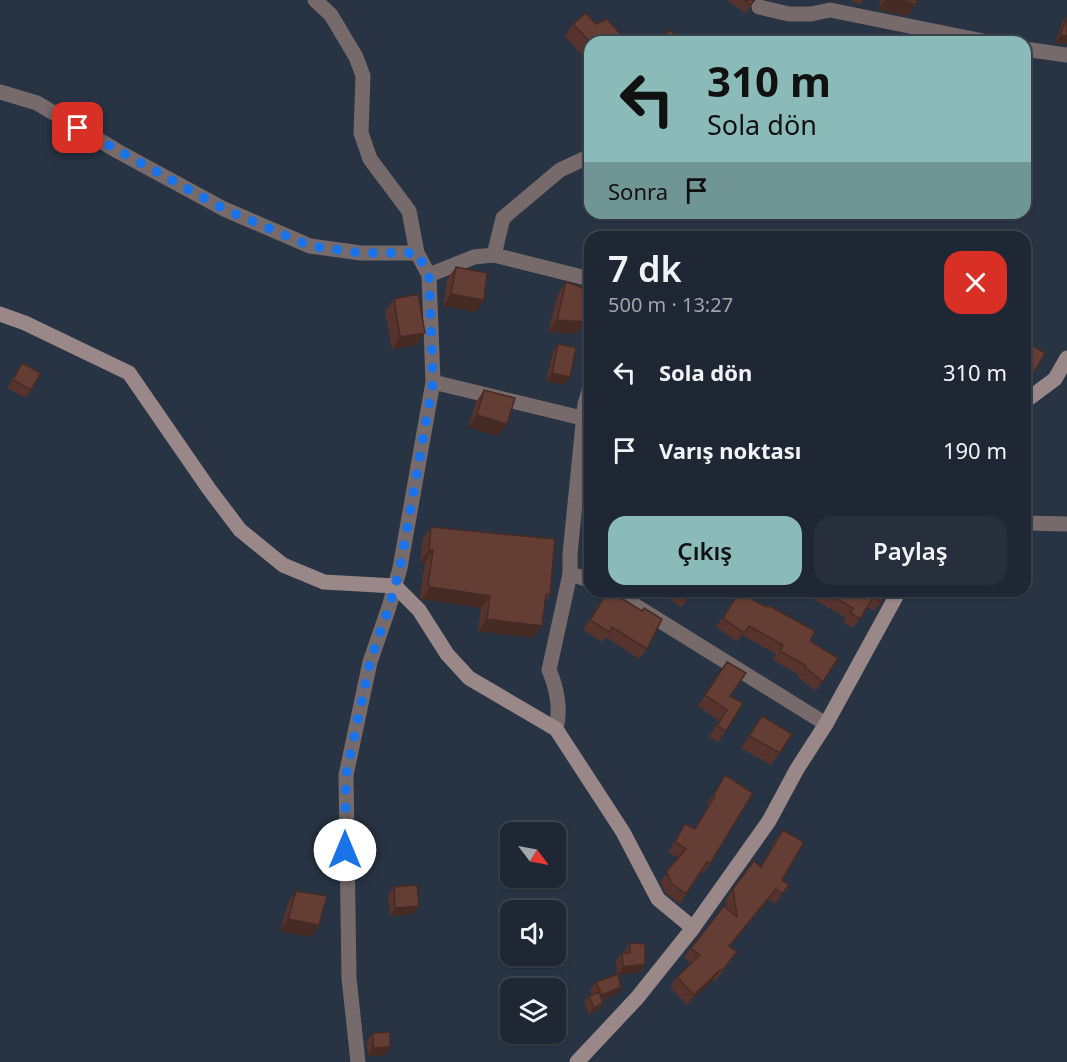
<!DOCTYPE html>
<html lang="tr">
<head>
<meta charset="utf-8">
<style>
	:root { --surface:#1e2733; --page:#262f3b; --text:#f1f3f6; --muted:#a1a5ac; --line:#3c444e; --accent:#8bbbb9 }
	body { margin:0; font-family:"Noto Sans",sans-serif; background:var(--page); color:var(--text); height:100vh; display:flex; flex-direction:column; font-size:22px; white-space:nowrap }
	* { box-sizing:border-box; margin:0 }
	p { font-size:20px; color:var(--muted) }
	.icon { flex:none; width:33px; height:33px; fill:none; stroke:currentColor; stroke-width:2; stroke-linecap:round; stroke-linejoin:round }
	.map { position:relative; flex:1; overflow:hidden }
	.panel { position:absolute; left:584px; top:231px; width:447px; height:366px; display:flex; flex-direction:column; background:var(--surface); border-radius:18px; box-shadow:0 2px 4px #0004,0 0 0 2px var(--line) }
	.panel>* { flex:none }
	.banner { position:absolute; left:584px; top:36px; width:447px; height:183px; border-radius:18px; box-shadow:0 2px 4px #0004,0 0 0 2px var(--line); background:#8bbbb9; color:#111; overflow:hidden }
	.needle { width:39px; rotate:122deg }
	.controls { position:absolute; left:500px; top:822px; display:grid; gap:12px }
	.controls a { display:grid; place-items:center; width:66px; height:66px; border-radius:12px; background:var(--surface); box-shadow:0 2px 4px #0004,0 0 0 2px var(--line); font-size:30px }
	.pin { position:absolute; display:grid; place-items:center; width:51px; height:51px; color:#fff; margin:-26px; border-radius:12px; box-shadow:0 3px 9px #0006 }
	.me { position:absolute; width:66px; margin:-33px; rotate:0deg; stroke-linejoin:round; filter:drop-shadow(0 0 4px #0008) }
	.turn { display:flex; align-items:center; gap:21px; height:126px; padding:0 24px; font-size:27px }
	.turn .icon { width:78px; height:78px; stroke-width:2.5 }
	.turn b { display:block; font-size:42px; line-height:51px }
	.then { display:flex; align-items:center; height:57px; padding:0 24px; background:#0003; gap:12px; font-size:22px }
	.round { display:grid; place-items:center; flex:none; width:63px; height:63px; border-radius:18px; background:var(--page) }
	.head { display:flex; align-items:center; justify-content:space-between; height:102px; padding:0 24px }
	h1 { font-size:36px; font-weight:600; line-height:45px }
	.action { display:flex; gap:12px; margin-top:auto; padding:12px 24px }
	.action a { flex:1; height:69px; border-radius:18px; background:var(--accent); color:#111; font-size:24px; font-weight:600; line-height:69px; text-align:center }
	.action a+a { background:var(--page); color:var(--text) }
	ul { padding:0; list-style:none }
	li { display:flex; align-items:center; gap:18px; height:78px; padding:0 24px }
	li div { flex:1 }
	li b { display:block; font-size:22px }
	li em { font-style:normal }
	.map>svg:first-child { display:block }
</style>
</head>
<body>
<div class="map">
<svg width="1067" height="1062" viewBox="0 0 1067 1062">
	<rect width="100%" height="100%" fill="#283444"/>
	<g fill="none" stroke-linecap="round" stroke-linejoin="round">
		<g stroke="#766a6a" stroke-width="15">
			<polyline points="315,0 331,15 356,57 363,76 361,133 370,159 409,211 417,253 429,275 433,382 400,568 389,607 370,662 346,775 349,978 358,1062"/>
			<polyline points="759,7 789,14 811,14 830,10 988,42"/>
			<polyline points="1024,49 1067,55"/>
			<polyline points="0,92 37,103 119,152 224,209 310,246 361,253 417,253"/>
			<polyline points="494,255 503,218 560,170 590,156"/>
			<polyline points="429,275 474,257 494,255 590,279"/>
			<polyline points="433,382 590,420"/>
			<polyline points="1024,523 1067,524"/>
			<polyline points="570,574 590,580"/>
			<polyline points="612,591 826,724"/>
			<path d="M556,729C561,710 557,688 549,670L570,574V554L585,404L590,387"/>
		</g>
		<g stroke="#9a8888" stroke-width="15">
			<polyline points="0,314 25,323 129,373 209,489 240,530 283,565 324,582 395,586 419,610 447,654 469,678 556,729 623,832 658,899 693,928"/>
			<polyline points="1024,402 1055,379 1067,358"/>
			<polyline points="577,1062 637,998 693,928 769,821 797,769 826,724 899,591"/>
		</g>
	</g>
	<g fill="#56342d">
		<polygon points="726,0 754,0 746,13"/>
		<polygon points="851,0 863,0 860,5"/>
		<polygon points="881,0 917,0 916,4 908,16 878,10"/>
		<polygon points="1067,16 1067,44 1055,43 1063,21"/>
		<polygon points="573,24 596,24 590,42 590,64 565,36"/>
		<polygon points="456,267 476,312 443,306 447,279"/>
		<polygon points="566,282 585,322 576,334 548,332 558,294"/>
		<polygon points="394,299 417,345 392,349 385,311"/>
		<polygon points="1024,340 1035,371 1029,379 1024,376"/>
		<polygon points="558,344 564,385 546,381 553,352"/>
		<polygon points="22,363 31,390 26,398 7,388"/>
		<polygon points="484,390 507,424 498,436 468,427 476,402"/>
		<polygon points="431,527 550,595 545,602 542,626 533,638 478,631 481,608 422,599 420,597 425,562 420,562 423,539"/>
		<polygon points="608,591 647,649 639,659 606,637 602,642 583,630"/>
		<polygon points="666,591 693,591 682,607 663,596"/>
		<polygon points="789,591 882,591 881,602 874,611 867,607 853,628 844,623 846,618 803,593 800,597"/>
		<polygon points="739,592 810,641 838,658 816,691 798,677 799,675 773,660 776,654 742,635 737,642 716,627"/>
		<polygon points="727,662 730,696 726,731 718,742 709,737 719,721 698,706"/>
		<polygon points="762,716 792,734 771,765 741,748"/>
		<polygon points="725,775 710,864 703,873 701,871 680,904 666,893 660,882 679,858 668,852 685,824 694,829 709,805 707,805"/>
		<polygon points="783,830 782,880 789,885 775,904 769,899 730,946 730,962 715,981 713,980 687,1005 670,987 677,977 691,963 684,958 691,948 727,909 726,899 754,861 761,866 775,840"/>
		<polygon points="394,887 419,906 413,914 390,916 388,895"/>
		<polygon points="296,891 319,925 311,937 280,931 288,903"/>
		<polygon points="630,943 645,964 640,972 618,975 621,987 616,995 602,1000 598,1010 589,1015 584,1003 589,996 592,995 590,990 596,982 617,975 616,961 622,953 624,953 625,951"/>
		<polygon points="373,1033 390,1047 385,1055 368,1056 367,1041"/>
	</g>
	<g fill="#462b24">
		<polygon points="885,0 897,0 916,4 908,16 878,10"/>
		<polygon points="1060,35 1067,36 1067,44 1055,43"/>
		<polygon points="451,294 484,300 476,312 443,306"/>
		<polygon points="557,320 585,322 576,334 548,332"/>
		<polygon points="425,333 417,345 392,349 400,337"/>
		<polygon points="552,373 570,377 564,385 546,381"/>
		<polygon points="477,415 507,424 498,436 468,427"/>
		<polygon points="429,550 433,550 425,562 420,562"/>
		<polygon points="430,587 490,596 481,608 422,599"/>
		<polygon points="487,619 542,626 533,638 478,631"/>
		<polygon points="776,889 769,899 722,956 729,946"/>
		<polygon points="419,906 413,914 390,916 395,908"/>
		<polygon points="288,919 319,925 311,937 280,931"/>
		<polygon points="645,964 640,972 617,975 623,967"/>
		<polygon points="720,970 713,980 687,1005 694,995"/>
		<polygon points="621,987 616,995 596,1003 602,995"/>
		<polygon points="603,1003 598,1010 589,1015 594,1008"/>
		<polygon points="390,1047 385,1055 368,1056 373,1048"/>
	</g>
	<g fill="#643d34" stroke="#462b24" stroke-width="1.5">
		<polygon points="744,0 754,0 751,5"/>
		<polygon points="897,0 917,0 916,4"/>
		<polygon points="586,13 596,24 607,19 626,40 623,42 590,42 573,24"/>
		<polygon points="1067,18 1067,36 1060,35"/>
		<polygon points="671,30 679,42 652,42"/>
		<polygon points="456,267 487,273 484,300 451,294"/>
		<polygon points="566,282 590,290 590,299 585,322 557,320"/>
		<polygon points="418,294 425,333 400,337 394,299"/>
		<polygon points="1024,340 1045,353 1035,371 1024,364"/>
		<polygon points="558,344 576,348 570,377 552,373"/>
		<polygon points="22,363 41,373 31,390 13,380"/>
		<polygon points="484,390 515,398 507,424 477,415"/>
		<polygon points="431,527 555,539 550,595 546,594 542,626 487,619 490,596 430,587 428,585 433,550 429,550"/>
		<polygon points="608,591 610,591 642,611 644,608 662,619 647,649 612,627 609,632 590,620"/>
		<polygon points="674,591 693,591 687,599"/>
		<polygon points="823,591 882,591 886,593 881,602 873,597 860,619 850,613 853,608"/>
		<polygon points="739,592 766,607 768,605 815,631 810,641 838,658 823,682 805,667 806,666 780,651 783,645 749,626 744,633 723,618"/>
		<polygon points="727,662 746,673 730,696 743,703 726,731 717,726 727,710 705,695"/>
		<polygon points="762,716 792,734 780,753 749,736"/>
		<polygon points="725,775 753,793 710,864 707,862 686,894 672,884 666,872 686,849 675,842 685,824 695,829 715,796 714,795"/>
		<polygon points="783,830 804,842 782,880 789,885 782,894 776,889 729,946 737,952 722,971 720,970 694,995 677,977 700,955 691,948 724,906 737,917 733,889 754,861 761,867"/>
		<polygon points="417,885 419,906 395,908 394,887"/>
		<polygon points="296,891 327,896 319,925 288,919"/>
		<polygon points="630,943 645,944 645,964 623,967 622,953 630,953"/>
		<polygon points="618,974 621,987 602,995 596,982"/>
		<polygon points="599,992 603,1003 594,1008 589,996"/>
		<polygon points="390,1032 390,1047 373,1048 373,1033"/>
	</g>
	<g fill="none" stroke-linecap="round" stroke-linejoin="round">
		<polyline stroke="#1a73e8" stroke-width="10" stroke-dasharray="0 18" points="78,128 224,209 310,246 361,253 417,253 429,275 433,382 400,568 389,607 370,662 346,775 345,850"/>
	</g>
</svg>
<div class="controls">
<a><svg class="needle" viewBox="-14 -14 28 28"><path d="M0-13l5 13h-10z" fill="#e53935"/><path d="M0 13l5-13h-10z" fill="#a1a5ac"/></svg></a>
<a><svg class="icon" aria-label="sound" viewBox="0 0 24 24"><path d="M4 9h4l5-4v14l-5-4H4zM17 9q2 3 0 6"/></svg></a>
<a><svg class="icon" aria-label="layers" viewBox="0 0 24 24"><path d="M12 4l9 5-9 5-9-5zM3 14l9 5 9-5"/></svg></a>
</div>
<div class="pin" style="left:78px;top:128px;background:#d93025"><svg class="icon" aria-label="arrive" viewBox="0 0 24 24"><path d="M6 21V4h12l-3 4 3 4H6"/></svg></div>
<svg class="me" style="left:345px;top:850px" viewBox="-20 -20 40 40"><circle r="19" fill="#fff"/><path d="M0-13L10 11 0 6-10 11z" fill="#1a73e8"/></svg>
<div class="banner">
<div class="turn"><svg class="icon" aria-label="left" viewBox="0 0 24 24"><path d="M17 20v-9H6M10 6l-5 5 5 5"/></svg><div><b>310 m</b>Sola dön</div></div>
<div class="then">Sonra<svg class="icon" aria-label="arrive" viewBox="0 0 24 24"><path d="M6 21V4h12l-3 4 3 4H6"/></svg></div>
</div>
<section class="panel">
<div class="head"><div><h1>7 dk</h1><p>500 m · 13:27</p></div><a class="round" style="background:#d93025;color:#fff"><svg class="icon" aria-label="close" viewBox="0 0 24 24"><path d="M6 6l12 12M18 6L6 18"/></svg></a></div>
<ul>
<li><svg class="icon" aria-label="left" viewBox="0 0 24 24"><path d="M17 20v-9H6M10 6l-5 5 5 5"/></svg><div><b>Sola dön</b></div><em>310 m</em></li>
<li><svg class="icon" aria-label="arrive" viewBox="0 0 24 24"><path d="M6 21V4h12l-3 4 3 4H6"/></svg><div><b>Varış noktası</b></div><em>190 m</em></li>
</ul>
<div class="action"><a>Çıkış</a><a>Paylaş</a></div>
</section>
</div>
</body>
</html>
